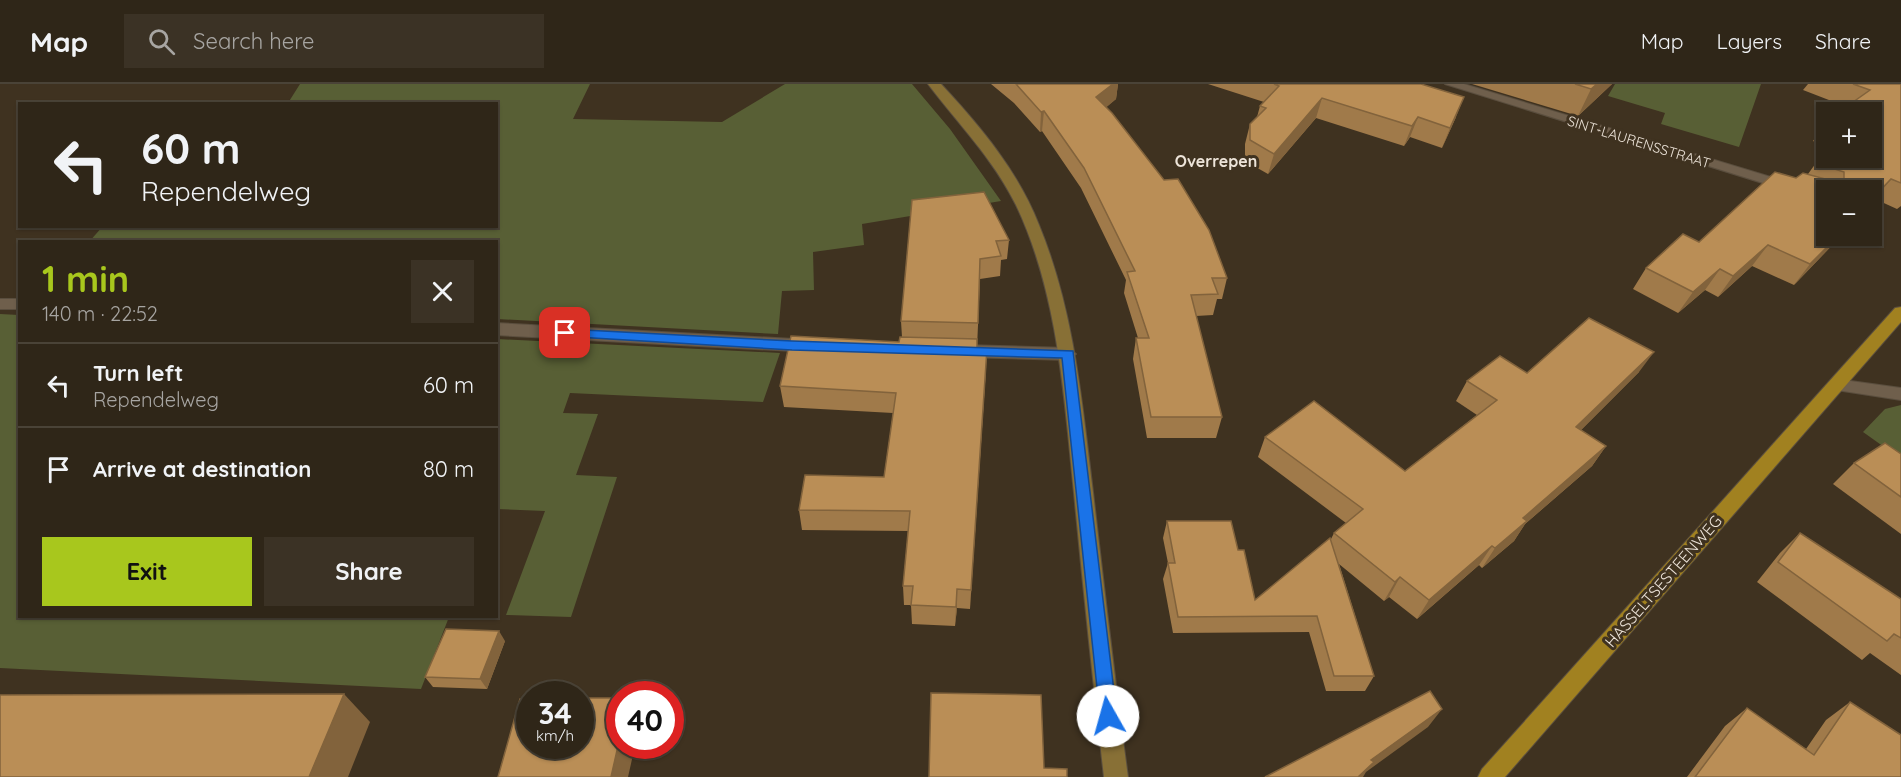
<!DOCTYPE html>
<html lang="en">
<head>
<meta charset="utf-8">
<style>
	:root { --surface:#2f2618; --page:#3b3225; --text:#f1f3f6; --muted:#a7a5a2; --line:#4a4337; --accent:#a8c71d }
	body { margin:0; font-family:Quicksand,sans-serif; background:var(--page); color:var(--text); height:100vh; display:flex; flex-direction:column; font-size:22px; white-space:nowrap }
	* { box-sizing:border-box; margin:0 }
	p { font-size:20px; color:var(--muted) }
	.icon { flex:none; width:33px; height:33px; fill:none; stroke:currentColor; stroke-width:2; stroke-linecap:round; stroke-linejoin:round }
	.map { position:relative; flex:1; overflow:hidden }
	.side { position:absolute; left:18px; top:156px; width:480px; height:378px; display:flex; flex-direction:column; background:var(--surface); border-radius:0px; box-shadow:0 2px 4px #0004,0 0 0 2px var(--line) }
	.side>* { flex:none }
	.hud { position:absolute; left:18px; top:18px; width:480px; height:126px; border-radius:0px; box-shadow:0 2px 4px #0004,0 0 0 2px var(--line); background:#2f2618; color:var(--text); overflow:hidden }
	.buttons { position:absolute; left:1816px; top:18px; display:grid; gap:12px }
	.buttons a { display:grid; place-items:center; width:66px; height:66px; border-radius:0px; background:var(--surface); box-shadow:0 2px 4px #0004,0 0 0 2px var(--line); font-size:30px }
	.speed { position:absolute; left:516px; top:597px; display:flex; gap:12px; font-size:30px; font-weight:700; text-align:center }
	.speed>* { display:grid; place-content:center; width:78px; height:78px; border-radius:50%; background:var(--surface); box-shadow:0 2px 4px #0004,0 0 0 2px var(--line); line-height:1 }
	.speed small { font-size:15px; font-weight:400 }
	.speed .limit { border:9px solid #d22; background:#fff; color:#111 }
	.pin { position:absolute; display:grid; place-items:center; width:51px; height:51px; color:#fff; margin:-26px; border-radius:12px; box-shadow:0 3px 9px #0006 }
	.me { position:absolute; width:66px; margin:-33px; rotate:353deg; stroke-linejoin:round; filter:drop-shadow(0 0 4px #0008) }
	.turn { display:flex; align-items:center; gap:21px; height:126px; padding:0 24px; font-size:27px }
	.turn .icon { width:78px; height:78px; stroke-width:2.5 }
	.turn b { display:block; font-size:42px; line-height:51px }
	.round { display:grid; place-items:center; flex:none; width:63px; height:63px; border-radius:0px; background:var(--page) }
	.overview { display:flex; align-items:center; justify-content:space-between; height:102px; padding:0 24px }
	h1 { font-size:36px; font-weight:700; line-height:45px; color:var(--accent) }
	.action { display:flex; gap:12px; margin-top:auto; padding:12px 24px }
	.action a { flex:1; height:69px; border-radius:0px; background:var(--accent); color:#111; font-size:24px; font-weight:700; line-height:69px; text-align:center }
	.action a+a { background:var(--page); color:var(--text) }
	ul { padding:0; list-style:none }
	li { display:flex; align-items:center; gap:18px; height:84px; padding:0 24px; border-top:2px solid var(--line) }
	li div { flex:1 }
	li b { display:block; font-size:22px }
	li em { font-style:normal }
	header { display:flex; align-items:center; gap:36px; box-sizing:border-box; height:84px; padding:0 30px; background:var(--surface); border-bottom:2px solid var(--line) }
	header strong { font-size:28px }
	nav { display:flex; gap:33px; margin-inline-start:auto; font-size:21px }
	.search { width:420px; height:54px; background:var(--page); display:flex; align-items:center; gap:15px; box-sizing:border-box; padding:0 21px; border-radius:0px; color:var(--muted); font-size:22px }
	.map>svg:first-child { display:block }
</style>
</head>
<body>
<header>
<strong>Map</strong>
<div class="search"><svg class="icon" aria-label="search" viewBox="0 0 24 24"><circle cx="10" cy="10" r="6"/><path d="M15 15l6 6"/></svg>Search here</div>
<nav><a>Map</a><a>Layers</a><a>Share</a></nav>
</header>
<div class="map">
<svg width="1901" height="693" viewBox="0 0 1901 693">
	<rect width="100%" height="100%" fill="#3f3220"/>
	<g fill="#585f35">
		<polygon points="300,0 590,0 573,35 722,38 785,0 912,0 950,45 1001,117 862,140 864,161 813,168 814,206 782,207 778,250 497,235 496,158 89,158 103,142 496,142 496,20 288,19"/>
		<polygon points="1615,0 1761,0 1739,63 1661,40 1665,29 1608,12"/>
		<polygon points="0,230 19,231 20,532 449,533 421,605 0,584"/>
		<polygon points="497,255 780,269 763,318 570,309 563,329 598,330 576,391 617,393 571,533 506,531 545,427 497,425"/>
		<polygon points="1901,321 1901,375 1863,348 1885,325"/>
	</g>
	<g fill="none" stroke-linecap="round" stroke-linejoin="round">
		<g stroke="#5a4e3e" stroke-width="2">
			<g id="street">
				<polygon points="1445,0 1464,0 1827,110 1827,119"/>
				<rect x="0" y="215" width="20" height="10"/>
				<polygon points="496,239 812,256 820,262 812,268 496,251"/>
				<polygon points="963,261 1068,264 1076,270 1068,276 963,273 955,267"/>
				<polygon points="1836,295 1901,304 1901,316 1830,305 1827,301"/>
			</g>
		</g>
		<g stroke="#5a4e3e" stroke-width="2">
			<path id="secondary" d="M928,0H941C980,42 1018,87 1039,141C1074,226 1082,318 1093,408C1104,503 1115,598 1128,693H1104C1093,598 1083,503 1074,409C1064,312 1058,209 1016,121C992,73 959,41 928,0Z"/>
		</g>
		<g stroke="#5a4e3e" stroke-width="2">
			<polygon id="primary" points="1901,223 1901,238 1505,693 1478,693 1482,685 1895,224"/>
		</g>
		<use href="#street" fill="#6f5f4c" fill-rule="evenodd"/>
		<use href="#secondary" fill="#887036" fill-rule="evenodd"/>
		<use href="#primary" fill="#a18120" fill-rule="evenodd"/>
	</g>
	<g fill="#a07a4a">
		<polygon points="991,0 1118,0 1116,15 1106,23 1227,194 1222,215 1217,215 1213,231 1196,232 1222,333 1216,354 1147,354 1133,275 1136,254 1138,254 1124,209 1126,196 1081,104 1042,47 1040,48 1014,19"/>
		<polygon points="1208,0 1421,0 1456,33 1442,64 1410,53 1404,62 1316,34 1268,90 1245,77 1245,60 1250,40 1257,33 1260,22 1264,18"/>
		<polygon points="1472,0 1612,0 1578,32"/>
		<polygon points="1808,0 1901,0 1901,122 1897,125 1875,115 1827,152 1841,152 1794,201 1752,182 1718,213 1705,206 1678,229 1633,205 1646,184 1699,158 1796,94 1808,90 1816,79 1872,74 1847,23 1803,6"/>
		<polygon points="1827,38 1827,63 1813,57"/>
		<polygon points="912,116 1009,156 1007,175 1001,176 1000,192 980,195 977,264 986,285 970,525 957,524 955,542 912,540 911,521 904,521 903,502 908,447 802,446 799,426 884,393 893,329 784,323 780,302 899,258 902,253 901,237"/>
		<polygon points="1639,288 1581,346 1606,362 1592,382 1525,440 1514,457 1482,484 1479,481 1417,535 1389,513 1384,517 1339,480 1374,592 1365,607 1326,607 1309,548 1173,549 1163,495 1168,479 1163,454 1167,437 1238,466 1255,516 1331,455 1334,449 1346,439 1258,373 1265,353 1405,387 1477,331 1456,317 1467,297 1527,289"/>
		<polygon points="1901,370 1901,450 1833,400 1854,379"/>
		<polygon points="1800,449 1901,515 1901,591 1870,569 1862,576 1757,498 1780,469"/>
		<polygon points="505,557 487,605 433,603 425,593"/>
		<polygon points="1850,618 1901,693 1687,693 1725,642 1747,624 1806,665 1826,636"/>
	</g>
	<g fill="#82633c">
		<polygon points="1113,0 1118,0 1116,15 1094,34 1096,13"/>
		<polygon points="1597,0 1612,0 1578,32 1591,5"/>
		<polygon points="1464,13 1456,33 1442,64 1450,44"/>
		<polygon points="1322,14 1316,34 1268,90 1274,70"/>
		<polygon points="1044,27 1042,47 1040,48 1041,28"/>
		<polygon points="1418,33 1410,53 1404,62 1412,42"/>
		<polygon points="1891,95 1872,118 1872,115"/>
		<polygon points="1838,152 1841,152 1794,201 1810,180"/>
		<polygon points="1768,161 1752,182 1718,213 1733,192"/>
		<polygon points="1720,185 1705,206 1678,229 1693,208"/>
		<polygon points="987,264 986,285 970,525 971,506"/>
		<polygon points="1654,268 1639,288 1563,364 1576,343"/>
		<polygon points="1606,362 1592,382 1525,440 1514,457 1482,484 1495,464 1523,434"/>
		<polygon points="1492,462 1479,481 1417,535 1429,516"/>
		<polygon points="1400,493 1389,513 1384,517 1395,498"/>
		<polygon points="957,505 957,524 955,542 956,523"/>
		<polygon points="499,547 505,557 487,605 480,595"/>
		<polygon points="344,610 370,638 348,693 309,693"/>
		<polygon points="1442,625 1428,643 1366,688 1363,693 1358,693 1371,676"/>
		<polygon points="620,653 620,662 635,662 628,693 611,693"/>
	</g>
	<g fill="#ba8e56" stroke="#82633c" stroke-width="1.5">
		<polygon points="1016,0 1113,0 1096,13 1112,29 1164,96 1178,95 1209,146 1227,194 1212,194 1218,210 1191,211 1222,333 1151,333 1136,254 1149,254 1127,188 1135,187 1084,84 1044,27 1041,28"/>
		<polygon points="1274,0 1421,0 1464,13 1450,44 1418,33 1412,42 1322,14 1274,70 1250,56 1250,40 1266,24 1260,22 1279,2"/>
		<polygon points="1575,0 1597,0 1591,5"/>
		<polygon points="1853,0 1901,0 1901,99 1891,95 1872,115 1872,106 1827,106 1827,152 1838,152 1810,180 1768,161 1733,192 1720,185 1693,208 1646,184 1683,150 1699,158 1775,88 1796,94 1803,89 1844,100 1844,88 1816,79 1827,71 1827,74 1872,74 1872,28 1839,28 1870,6"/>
		<polygon points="984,108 1009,156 996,157 1001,172 980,175 978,239 901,237 912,116"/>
		<polygon points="1589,234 1654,268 1576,343 1606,362 1523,434 1527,437 1495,464 1492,462 1429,516 1400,493 1395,498 1334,449 1363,425 1265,353 1314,317 1405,387 1497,316 1467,297 1500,272 1527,289"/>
		<polygon points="791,252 899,258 900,253 977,255 977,264 987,264 971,506 957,505 956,523 911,521 913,502 903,502 910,427 799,426 805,391 884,393 896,309 780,302"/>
		<polygon points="1885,359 1901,370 1901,413 1854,379"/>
		<polygon points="1167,437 1231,437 1238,466 1244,466 1255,516 1330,454 1374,592 1334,592 1317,532 1178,533 1168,479 1175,479"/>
		<polygon points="1800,449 1901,515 1901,554 1894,550 1887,557 1778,478"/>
		<polygon points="446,545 499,547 480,595 425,593"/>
		<polygon points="1430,607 1442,625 1371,676 1374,678 1358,693 1265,693"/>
		<polygon points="931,609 1041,611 1044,684 1067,685 1067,693 929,693"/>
		<polygon points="344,610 309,693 0,693 0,611"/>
		<polygon points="580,614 620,614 620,653 611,693 498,693 520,615 530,615 530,662 580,662"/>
		<polygon points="1850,618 1901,651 1901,693 1695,693 1747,624 1814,671"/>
	</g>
	<polygon fill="#1a73e8" stroke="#114b97" stroke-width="1.5" points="565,245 792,257 1073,267 1117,632 1114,637 1108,640 1102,637 1100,632 1062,274 792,266 560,252 560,246"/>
	<g text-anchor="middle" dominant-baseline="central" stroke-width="6" stroke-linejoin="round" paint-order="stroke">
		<g font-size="14" fill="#ede4d9" stroke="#3f3220">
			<text transform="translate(1639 58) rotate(17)">SINT-LAURENSSTRAAT</text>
		</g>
		<g font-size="16" font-weight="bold" fill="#ede4d9" stroke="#3f3220">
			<text x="1216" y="77">Overrepen</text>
		</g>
		<g font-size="16" fill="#ede4d9" stroke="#3f3220">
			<text transform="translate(1663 497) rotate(-49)">HASSELTSESTEENWEG</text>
		</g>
	</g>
</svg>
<div class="buttons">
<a>+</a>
<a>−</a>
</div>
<div class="speed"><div>34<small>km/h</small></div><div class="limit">40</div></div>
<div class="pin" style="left:565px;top:249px;background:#d93025"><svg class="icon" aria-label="arrive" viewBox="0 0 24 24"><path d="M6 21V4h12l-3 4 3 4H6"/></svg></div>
<svg class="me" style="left:1108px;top:632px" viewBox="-20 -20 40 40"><circle r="19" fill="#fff"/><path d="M0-13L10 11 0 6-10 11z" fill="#1a73e8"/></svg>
<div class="hud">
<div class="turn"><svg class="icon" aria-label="left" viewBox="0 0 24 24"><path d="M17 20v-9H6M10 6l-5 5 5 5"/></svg><div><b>60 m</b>Rependelweg</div></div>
</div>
<section class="side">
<div class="overview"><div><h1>1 min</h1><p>140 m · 22:52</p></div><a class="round"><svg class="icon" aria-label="close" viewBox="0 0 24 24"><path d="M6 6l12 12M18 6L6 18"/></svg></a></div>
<ul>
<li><svg class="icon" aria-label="left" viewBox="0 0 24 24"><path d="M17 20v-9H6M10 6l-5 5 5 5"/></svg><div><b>Turn left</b><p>Rependelweg</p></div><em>60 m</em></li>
<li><svg class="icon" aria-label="arrive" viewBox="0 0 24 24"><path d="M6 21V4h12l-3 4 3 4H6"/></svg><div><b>Arrive at destination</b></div><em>80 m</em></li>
</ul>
<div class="action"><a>Exit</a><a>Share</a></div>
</section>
</div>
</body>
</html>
